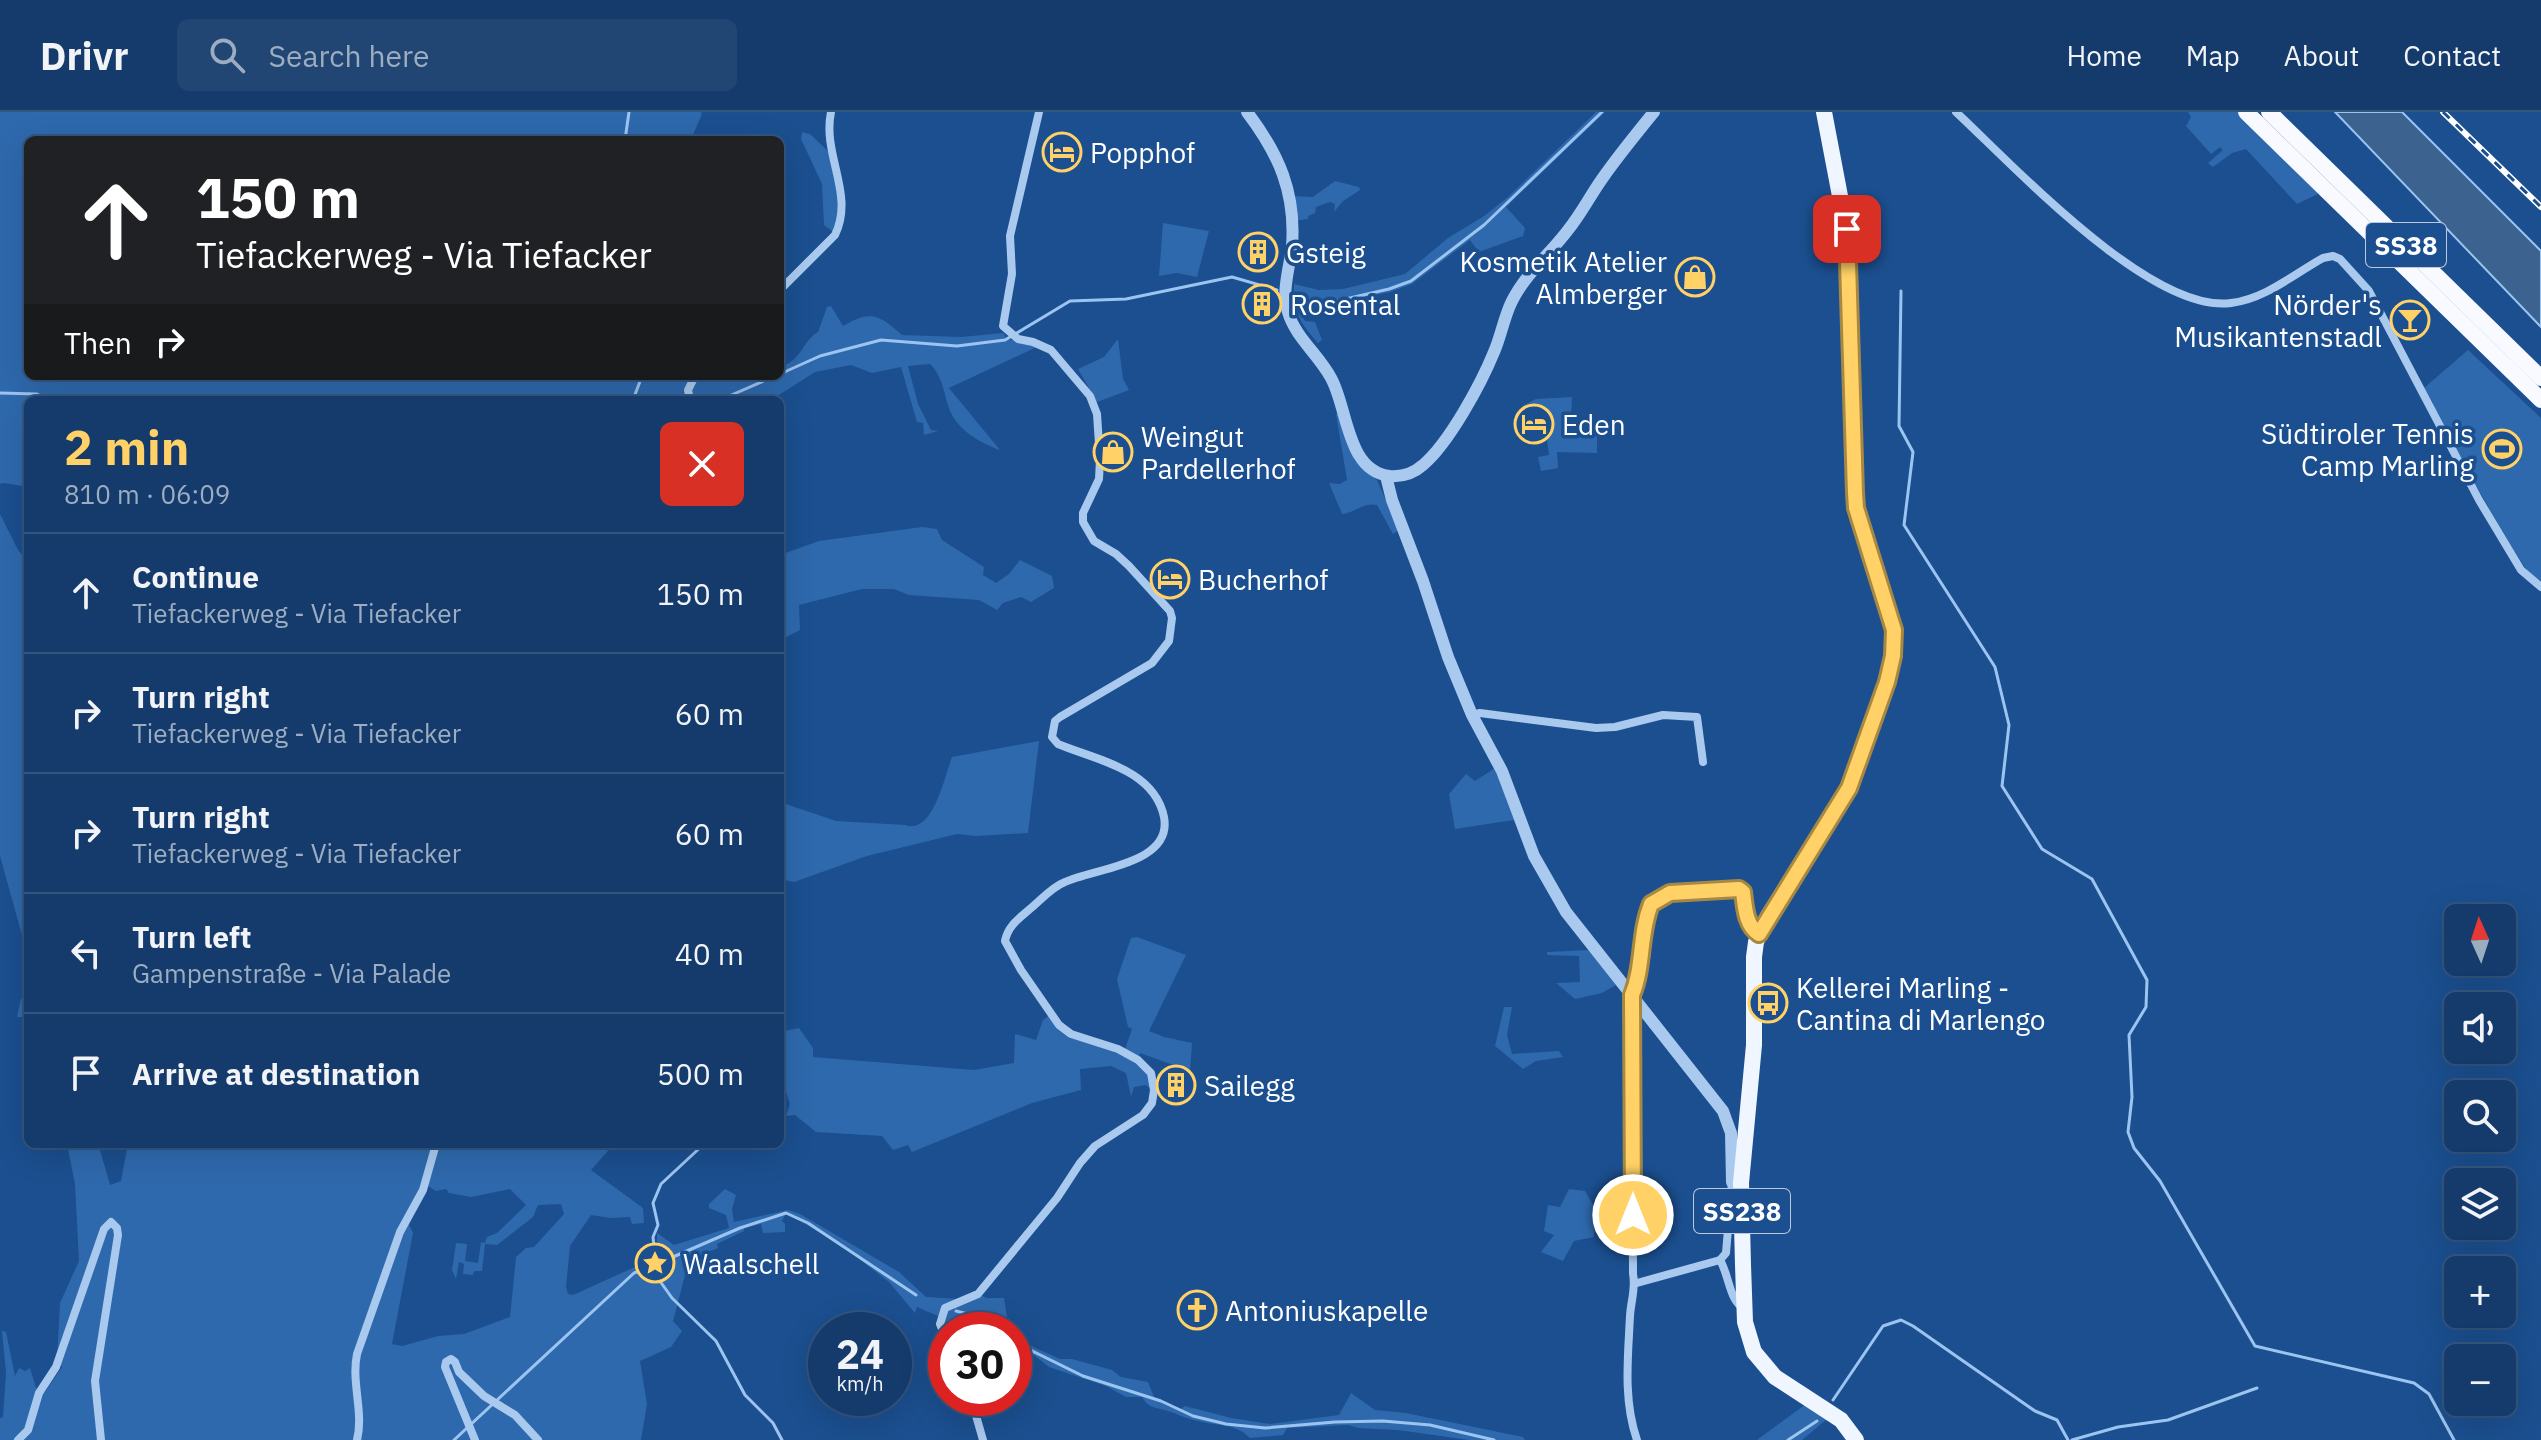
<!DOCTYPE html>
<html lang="en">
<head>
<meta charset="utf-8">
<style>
	:root { --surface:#143b6b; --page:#214673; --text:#f1f3f6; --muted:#9dadc1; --line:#33557e; --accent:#ffd166 }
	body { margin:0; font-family:"IBM Plex Sans",sans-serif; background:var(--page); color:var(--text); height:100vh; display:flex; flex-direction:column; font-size:30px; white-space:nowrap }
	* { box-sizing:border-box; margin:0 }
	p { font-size:26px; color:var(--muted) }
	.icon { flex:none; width:44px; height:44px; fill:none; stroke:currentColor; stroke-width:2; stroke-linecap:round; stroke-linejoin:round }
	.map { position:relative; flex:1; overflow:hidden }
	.sheet { position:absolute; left:24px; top:284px; width:760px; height:752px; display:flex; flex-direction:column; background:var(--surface); border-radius:12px; box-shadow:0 8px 32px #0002,0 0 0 2px var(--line) }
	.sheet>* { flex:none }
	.banner { position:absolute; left:24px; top:24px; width:760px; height:244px; border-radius:12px; box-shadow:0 8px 32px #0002,0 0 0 2px var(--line); background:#202124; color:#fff; overflow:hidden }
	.needle { width:52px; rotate:357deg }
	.buttons { position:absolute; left:2444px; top:792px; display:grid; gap:16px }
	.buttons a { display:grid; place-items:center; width:72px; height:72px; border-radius:12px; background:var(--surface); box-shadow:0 8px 32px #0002,0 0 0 2px var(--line); font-size:40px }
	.speed { position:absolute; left:808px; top:1200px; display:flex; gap:16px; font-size:40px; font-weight:700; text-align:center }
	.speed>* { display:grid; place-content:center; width:104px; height:104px; border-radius:50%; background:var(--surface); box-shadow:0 8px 32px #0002,0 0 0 2px var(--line); line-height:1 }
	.speed small { font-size:20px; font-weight:400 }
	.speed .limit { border:12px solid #d22; background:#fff; color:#111 }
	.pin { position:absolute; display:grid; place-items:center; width:68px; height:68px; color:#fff; margin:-34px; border-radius:16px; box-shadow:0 4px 12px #0006 }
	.me { position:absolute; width:88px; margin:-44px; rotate:0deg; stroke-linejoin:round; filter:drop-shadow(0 0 6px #0008) }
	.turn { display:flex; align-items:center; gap:28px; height:168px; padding:0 40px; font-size:36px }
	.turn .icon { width:104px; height:104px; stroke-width:2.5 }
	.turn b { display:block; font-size:56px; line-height:68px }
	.then { display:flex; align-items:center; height:76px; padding:0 40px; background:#0003; gap:16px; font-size:30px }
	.round { display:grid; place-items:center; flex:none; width:84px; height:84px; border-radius:12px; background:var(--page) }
	.summary { display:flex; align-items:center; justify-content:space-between; height:136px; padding:0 40px }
	h1 { font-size:48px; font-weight:700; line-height:60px; color:var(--accent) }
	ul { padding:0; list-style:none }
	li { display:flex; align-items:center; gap:24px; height:120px; padding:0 40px; border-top:2px solid var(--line) }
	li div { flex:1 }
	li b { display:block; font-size:30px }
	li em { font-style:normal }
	header { display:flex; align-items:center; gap:48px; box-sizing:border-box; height:112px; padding:0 40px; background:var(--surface); border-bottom:2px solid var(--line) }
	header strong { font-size:38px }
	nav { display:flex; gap:44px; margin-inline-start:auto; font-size:28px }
	.search { width:560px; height:72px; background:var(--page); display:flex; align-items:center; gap:20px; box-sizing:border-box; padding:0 28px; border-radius:12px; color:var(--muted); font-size:30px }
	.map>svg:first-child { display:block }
</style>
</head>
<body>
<header>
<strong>Drivr</strong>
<div class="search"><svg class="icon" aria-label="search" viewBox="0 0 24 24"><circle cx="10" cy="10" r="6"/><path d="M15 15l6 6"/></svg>Search here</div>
<nav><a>Home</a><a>Map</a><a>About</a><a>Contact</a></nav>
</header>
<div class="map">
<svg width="2541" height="1328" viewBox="0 0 2541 1328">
	<rect width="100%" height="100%" fill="#1b4f8f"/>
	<g fill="#2e69ad" fill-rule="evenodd">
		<path d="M0,0H701L702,2L692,25L685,28H28V264H780V255C803,248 802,229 818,220L827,195L831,194L843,214C870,198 879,202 902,223L961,225L1003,221L1007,227L1041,233L949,276L1000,338C978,330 954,316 948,293C943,277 942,264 930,252L908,254L918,292L931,318L938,319L924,323L923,311L917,310L901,255L872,261L851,253L815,260L771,288H28V375L4,371L0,372Z"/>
		<path d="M1596,0H1605L1506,95L1525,116L1523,124L1479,140L1470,128L1412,172L1390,180L1324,193L1323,196L1301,191L1302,204L1305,209L1315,210L1322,228L1318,231C1300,210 1293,201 1294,172L1319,178L1343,177L1405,162L1448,126L1484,104L1507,86Z"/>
		<polygon points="2188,0 2246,0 2312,71 2318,82 2297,92 2246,37 2232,41 2213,55 2208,51 2223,38 2220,35 2211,42 2186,14 2191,5"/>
		<polygon points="802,20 810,22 832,43 839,70 836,122 824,113 822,72 801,27"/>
		<polygon points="1335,69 1359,75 1360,78 1343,89 1334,100 1335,92 1330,90 1316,95 1315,101 1308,104 1308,107 1293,109 1291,84 1313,85"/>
		<polygon points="1163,111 1209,119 1197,165 1177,161 1159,164"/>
		<polygon points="1118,227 1123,267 1129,278 1097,290 1078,257 1104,245"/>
		<path d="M2468,238L2541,306V480C2497,414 2460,346 2424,276Z"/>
		<polygon points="1572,285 1571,308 1579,308 1579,317 1597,317 1597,341 1557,340 1558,356 1541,359 1538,345 1549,343 1543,299 1525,301 1524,293 1536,287"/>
		<path d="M1339,301L1355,349L1377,368L1399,418L1393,422L1377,393C1363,390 1355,401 1342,402L1329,371L1340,372L1347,368L1336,302Z"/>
		<polygon points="0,402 18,438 28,450 28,905 17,905 21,887 28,884 27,841 0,744"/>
		<polygon points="922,415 937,417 942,428 984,455 983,463 996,471 1009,462 1020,448 1052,464 1054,476 1031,490 1021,485 1003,491 997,498 979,488 909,483 894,477 862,477 799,493 800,518 780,528 780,443 819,429"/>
		<path d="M1039,629L1028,721L976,724L957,722L867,744L794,770L780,767V690L836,709L905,713C933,723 944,666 952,645Z"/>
		<polygon points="1495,656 1514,708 1455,717 1449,682 1466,662 1475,669"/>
		<polygon points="1137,825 1186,843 1149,919 1164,925 1192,931 1190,959 1140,941 1138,948 1145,953 1154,978 1145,973 1134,975 1131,985 1126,961 1111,954 1080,957 1081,978 1032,991 912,1040 908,1033 893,1038 882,1024 816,1020 795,1003 786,1004 790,992 785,977 780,974 780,920 799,916 813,936 813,945 974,958 1014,951 1015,922 1036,928 1043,908 1051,902 1059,913 1124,940 1132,917 1128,915 1117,867 1131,826"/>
		<polygon points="1590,838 1616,873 1602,881 1575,887 1556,871 1580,870 1579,844 1547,843 1547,840"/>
		<polygon points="1504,895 1512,895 1507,923 1512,942 1559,939 1563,945 1536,949 1523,957 1495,934"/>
		<path d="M67,1032H93L100,1038L110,1073L121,1069L128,1032H614L591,1058L643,1096L644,1111L632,1112L630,1105L610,1106L591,1103L570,1134L566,1175L568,1182L573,1183L657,1145V1121L674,1133L729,1116L726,1103L709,1096V1092L725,1077L736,1083L732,1097L734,1110L788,1098L800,1102L899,1160L926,1185L960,1187L978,1182L987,1186H1004L1009,1218H986L971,1214L965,1218H946L940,1205L917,1195L915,1201L889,1170L841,1133L786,1101L782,1109L785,1112V1120L763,1121L761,1112L744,1116V1119L717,1132L718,1136L689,1148L673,1209L682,1219L671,1235L640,1249L647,1292L641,1328H0V1306L3,1305L6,1261L2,1219L6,1220L15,1264L19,1256L25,1259L30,1256L36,1276L45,1280L62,1255L57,1248L60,1191L79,1149L75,1072ZM425,1072L436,1079L446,1077L449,1081L471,1085L510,1077L526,1093L497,1121L487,1125L485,1131L481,1130L478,1151L465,1149L467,1132L456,1131L452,1158L456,1167L459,1150L464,1152L463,1162L473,1163L474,1159H482L485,1132L497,1133L533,1105L538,1093L561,1092L564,1102L534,1135L526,1136L516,1145L510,1205L464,1222L438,1224L402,1234L392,1232L413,1121L406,1106Z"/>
		<polygon points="1569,1077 1585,1079 1595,1096 1594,1125 1574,1129 1563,1149 1541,1140 1554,1123 1544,1119 1548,1093 1560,1095"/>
		<path d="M1014,1226L1060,1247H1072L1112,1258L1121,1265L1148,1270L1154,1285L1179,1298L1185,1294L1231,1306L1270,1312L1339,1303L1351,1281L1375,1298L1406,1301L1523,1325L1525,1328H1469L1398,1318L1359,1316L1348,1313L1287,1316L1283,1323L1250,1326C1236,1311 1216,1314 1198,1309C1187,1307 1178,1302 1168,1299C1156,1295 1149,1297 1142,1285H1126L1106,1274L1049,1255L1035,1244L1014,1236Z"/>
		<polygon points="1806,1292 1827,1307 1802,1328 1757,1328"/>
	</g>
	<polygon fill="#3c6290" stroke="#9cc4f0" stroke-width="2" points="2335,0 2402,0 2541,139 2541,215"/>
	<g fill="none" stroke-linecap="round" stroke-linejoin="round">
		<g stroke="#9cc4f0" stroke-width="3">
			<polyline points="625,28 629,0"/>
			<polyline points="1901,179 1899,314 1913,340 1904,413 1995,555 2009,613 2002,674 2042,737 2092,767 2147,868 2146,895 2129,923 2132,985 2128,1020 2134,1036 2160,1069 2255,1234 2414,1271 2429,1282 2454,1328"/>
			<polyline points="1294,184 1324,192 1389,177 1411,169 1484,113 1602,0"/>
			<polyline points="780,262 820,244 881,228 957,234 1005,228 1070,189 1126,187 1232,165 1277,178"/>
			<polyline points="0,281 37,282 46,288"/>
			<polyline points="633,288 642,264"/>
			<polyline points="720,288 775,264"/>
			<polyline points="704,1032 661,1072 653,1091 658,1113 653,1125 657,1165 672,1186 716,1229 745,1283 773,1311 782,1328"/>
			<polyline points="659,1151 740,1116 786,1101 808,1111 916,1183"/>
			<polyline points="956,1199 980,1205 996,1218"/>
			<polyline points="1014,1230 1083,1264 1161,1289 1193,1304 1226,1312 1265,1316 1335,1310 1383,1309 1430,1313 1494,1328"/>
			<polyline points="1833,1288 1883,1214 1901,1208 1913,1214 2035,1299 2057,1308 2068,1328"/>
			<polyline points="454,1328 634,1161 652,1154"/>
			<polyline points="1788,1328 1817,1309"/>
			<polyline points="2072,1328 2118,1315 2168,1308 2257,1276"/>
		</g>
		<g stroke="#a9c9ee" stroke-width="8">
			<path d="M1956,0C2013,53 2151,202 2231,191C2265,187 2294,162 2323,146L2333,144L2340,147L2369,179L2479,388L2521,458L2541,475"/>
			<path d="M780,178L835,123C855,82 822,43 831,0"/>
			<polyline points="690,288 688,278 695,264"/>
			<polyline points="1472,603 1480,601 1596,616 1615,615 1663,603 1697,605 1703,650"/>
			<path d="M1732,1070L1726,1141L1720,1148C1729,1163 1729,1187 1743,1196"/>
			<polyline points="1637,1171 1720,1148"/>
			<path d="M946,1227L940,1212L945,1196L978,1182L1057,1086L1080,1051L1095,1034L1143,1003L1152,991L1154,978L1151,961L1138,948L1118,937L1071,922L1059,913L1021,858L1005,829C1008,813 1020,806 1031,796C1042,787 1052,775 1065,770C1095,756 1173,752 1164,705C1154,657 1096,648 1058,632L1052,625L1055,609L1060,605L1152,551L1169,529L1172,506L1170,499L1129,454L1116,442L1094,429L1083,410V401L1099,367L1100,348L1097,302L1090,284L1051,238L1033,230L1018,227L1003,214L1012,162L1010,124L1039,0"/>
			<polyline points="971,1286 983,1328"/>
			<polyline points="18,1328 28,1318 39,1281 56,1255 104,1117 111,1110 117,1116 118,1123 95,1269 101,1328"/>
			<path d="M357,1328C364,1300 351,1271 357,1242L400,1120L423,1078L436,1032"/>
			<polyline points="475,1328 445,1255 446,1250 451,1247 455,1250 459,1260 484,1284 515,1303 538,1328"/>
			<path d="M1637,1328C1623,1288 1628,1245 1630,1204C1631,1188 1636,1176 1633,1162L1632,883L1640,858L1643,819L1651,792L1670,781L1734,776L1743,780C1745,795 1745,813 1759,822"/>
		</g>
		<g stroke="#a9c9ee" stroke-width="12">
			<path d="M1247,0C1279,42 1296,81 1292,134C1290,155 1281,179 1288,200C1295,225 1319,243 1331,266C1348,296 1346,359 1390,364C1403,365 1414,361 1423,353C1449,331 1481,272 1494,240C1501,224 1504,205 1512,189C1526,161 1550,142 1568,118C1581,102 1590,84 1602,67C1618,44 1636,22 1654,0"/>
			<polyline points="1386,364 1392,388 1423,469 1448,545 1472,603 1502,659 1534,744 1566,800 1723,999 1731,1021 1732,1070 1741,1071"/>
		</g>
		<polyline stroke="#f0f6ff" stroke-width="16" points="1824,0 1848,126 1856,396 1886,489 1894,518 1894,531 1887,570 1849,676 1768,804 1756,830 1754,845 1754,933 1741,1071 1743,1153 1745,1210 1754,1240 1775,1265 1841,1308 1856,1328"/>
		<g stroke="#f8faff" stroke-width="16">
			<polyline points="2246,0 2541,288"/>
			<polyline points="2269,0 2541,266"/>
		</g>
		<g stroke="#fff" stroke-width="6">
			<polyline id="rail" points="2443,0 2541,95"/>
		</g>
		<use href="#rail" stroke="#1b4f8f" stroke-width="3" stroke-dasharray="9" stroke-linecap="butt"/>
	</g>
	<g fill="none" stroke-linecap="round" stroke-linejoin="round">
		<g stroke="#a68842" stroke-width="20">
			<path id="route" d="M1633,1103L1632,883C1644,854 1639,822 1651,792L1670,781L1739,777L1743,780C1745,794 1745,813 1759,822L1849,676L1887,570L1893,544L1894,518L1856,396L1855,381L1847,117"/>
		</g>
		<use href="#route" stroke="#ffd166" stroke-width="14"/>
	</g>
	<defs>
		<g id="hotel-ring" transform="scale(2)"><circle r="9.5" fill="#1b4f8f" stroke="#ffd166" stroke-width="1.5"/><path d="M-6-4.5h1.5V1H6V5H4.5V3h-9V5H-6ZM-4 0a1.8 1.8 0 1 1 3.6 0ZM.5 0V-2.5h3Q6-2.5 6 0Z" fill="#ffd166"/></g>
		<g id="building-ring" transform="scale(2)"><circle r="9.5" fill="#1b4f8f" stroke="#ffd166" stroke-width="1.5"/><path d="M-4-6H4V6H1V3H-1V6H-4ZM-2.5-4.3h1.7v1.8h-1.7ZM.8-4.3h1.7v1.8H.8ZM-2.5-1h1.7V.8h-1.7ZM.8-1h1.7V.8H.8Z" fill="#ffd166"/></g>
		<g id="shop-ring" transform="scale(2)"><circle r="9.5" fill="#1b4f8f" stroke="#ffd166" stroke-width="1.5"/><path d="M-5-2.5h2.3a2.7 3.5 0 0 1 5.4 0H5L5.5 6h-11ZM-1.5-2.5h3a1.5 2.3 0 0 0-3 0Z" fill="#ffd166"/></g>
		<g id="bar-ring" transform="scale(2)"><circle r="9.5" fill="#1b4f8f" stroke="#ffd166" stroke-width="1.5"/><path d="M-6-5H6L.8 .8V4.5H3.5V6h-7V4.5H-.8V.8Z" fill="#ffd166"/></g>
		<g id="stadium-ring" transform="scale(2)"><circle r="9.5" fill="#1b4f8f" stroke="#ffd166" stroke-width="1.5"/><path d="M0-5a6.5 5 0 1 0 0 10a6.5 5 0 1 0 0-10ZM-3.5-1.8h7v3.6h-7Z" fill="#ffd166"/></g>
		<g id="bus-ring" transform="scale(2)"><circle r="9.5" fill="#1b4f8f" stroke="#ffd166" stroke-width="1.5"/><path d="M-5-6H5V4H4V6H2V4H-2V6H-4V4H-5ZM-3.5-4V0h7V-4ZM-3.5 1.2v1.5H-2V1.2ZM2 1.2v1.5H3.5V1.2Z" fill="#ffd166"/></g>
		<g id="sight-ring" transform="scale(2)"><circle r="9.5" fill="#1b4f8f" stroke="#ffd166" stroke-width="1.5"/><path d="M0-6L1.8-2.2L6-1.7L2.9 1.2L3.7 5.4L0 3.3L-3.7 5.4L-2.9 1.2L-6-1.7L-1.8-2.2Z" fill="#ffd166"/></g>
		<g id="church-ring" transform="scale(2)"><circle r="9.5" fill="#1b4f8f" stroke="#ffd166" stroke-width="1.5"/><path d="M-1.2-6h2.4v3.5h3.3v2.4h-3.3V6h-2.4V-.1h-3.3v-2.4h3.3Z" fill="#ffd166"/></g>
	</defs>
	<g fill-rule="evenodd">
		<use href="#hotel-ring" x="1062" y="40"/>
		<use href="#building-ring" x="1258" y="140"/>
		<use href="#shop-ring" x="1695" y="165"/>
		<use href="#building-ring" x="1262" y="192"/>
		<use href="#bar-ring" x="2410" y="208"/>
		<use href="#hotel-ring" x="1534" y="312"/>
		<use href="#stadium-ring" x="2502" y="337"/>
		<use href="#shop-ring" x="1113" y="340"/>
		<use href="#hotel-ring" x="1170" y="467"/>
		<use href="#bus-ring" x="1768" y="891"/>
		<use href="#building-ring" x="1176" y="973"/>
		<use href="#sight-ring" x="655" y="1151"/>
		<use href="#church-ring" x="1197" y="1198"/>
	</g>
	<g text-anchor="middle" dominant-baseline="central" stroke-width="7" stroke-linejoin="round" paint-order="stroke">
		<g fill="#1b4f8f" stroke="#bbcadd" stroke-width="2">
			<rect x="2366" y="111" width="80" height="44" rx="6"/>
			<rect x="1694" y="1077" width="96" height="44" rx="6"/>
		</g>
		<g font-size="26" font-weight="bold" fill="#fff">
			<text x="2406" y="133">SS38</text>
			<text x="1742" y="1099">SS238</text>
		</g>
		<g font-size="28" fill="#fff" stroke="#1b4f8f" text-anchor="start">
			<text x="1090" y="40">Popphof</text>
			<text x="1286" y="140">Gsteig</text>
			<text x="1667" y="149" text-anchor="end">Kosmetik Atelier<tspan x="1667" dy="32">Almberger</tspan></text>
			<text x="1290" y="192">Rosental</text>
			<text x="2382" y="192" text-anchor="end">Nörder's<tspan x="2382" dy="32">Musikantenstadl</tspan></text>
			<text x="1562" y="312">Eden</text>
			<text x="2474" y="321" text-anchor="end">Südtiroler Tennis<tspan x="2474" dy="32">Camp Marling</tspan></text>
			<text x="1141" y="324">Weingut<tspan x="1141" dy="32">Pardellerhof</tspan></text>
			<text x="1198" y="467">Bucherhof</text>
			<text x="1796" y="875">Kellerei Marling -<tspan x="1796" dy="32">Cantina di Marlengo</tspan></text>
			<text x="1204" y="973">Sailegg</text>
			<text x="683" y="1151">Waalschell</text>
			<text x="1225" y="1198">Antoniuskapelle</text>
		</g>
	</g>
</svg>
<div class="buttons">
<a><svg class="needle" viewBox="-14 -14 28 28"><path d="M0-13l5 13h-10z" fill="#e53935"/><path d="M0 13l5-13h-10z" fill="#9dadc1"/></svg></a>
<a><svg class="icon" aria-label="sound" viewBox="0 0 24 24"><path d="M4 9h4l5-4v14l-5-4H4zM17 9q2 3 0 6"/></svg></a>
<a><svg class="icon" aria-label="search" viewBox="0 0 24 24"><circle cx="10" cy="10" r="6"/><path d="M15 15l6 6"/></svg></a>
<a><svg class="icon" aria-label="layers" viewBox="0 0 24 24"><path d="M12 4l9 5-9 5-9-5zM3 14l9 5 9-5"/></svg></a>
<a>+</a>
<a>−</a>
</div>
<div class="speed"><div>24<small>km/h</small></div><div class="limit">30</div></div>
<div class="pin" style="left:1847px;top:117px;background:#d93025"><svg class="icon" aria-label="arrive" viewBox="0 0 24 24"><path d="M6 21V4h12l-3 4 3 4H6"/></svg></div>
<svg class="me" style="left:1633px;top:1103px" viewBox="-20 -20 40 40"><circle r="17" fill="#ffd166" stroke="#fff" stroke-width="3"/><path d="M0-11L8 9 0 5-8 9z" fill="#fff"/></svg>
<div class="banner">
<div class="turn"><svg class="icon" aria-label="ahead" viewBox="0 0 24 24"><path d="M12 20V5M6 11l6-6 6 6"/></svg><div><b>150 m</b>Tiefackerweg - Via Tiefacker</div></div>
<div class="then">Then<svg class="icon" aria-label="right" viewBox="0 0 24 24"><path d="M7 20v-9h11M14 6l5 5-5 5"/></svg></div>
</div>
<section class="sheet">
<div class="summary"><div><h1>2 min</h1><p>810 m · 06:09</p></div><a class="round" style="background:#d93025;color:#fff"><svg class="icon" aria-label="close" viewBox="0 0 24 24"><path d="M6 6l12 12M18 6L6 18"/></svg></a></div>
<ul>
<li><svg class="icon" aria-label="ahead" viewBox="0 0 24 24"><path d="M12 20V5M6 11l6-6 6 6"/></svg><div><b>Continue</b><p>Tiefackerweg - Via Tiefacker</p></div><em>150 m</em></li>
<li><svg class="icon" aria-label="right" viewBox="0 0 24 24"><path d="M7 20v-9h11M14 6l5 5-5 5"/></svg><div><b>Turn right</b><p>Tiefackerweg - Via Tiefacker</p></div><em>60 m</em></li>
<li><svg class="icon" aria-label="right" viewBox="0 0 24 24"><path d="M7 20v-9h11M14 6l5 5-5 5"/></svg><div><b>Turn right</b><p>Tiefackerweg - Via Tiefacker</p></div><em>60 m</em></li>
<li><svg class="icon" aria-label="left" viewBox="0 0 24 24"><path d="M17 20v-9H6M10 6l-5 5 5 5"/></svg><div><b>Turn left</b><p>Gampenstraße - Via Palade</p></div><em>40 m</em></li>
<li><svg class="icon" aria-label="arrive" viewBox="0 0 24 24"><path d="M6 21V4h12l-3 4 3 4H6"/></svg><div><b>Arrive at destination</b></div><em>500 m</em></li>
</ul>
</section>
</div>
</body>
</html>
